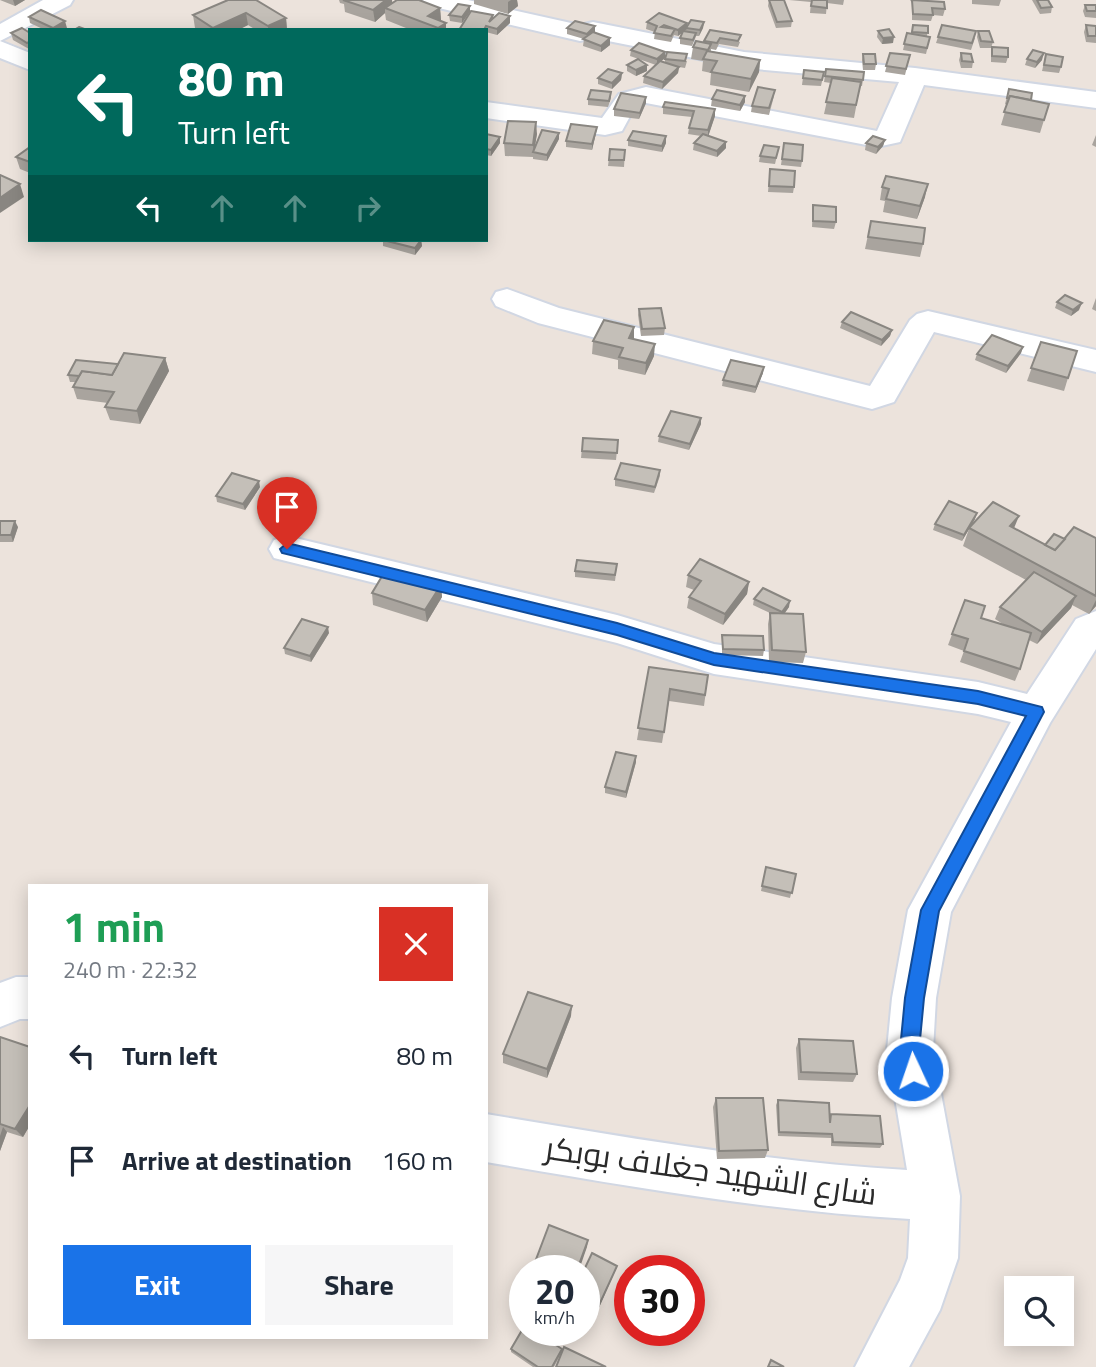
<!DOCTYPE html>
<html lang="en">
<head>
<meta charset="utf-8">
<style>
	:root { --surface:#fff; --page:#f6f6f7; --text:#1f2937; --muted:#747a83; --accent:#1a73e8 }
	body { margin:0; font-family:"Titillium Web",Cairo,sans-serif; background:var(--page); color:var(--text); height:100vh; display:flex; flex-direction:column; font-size:26px; white-space:nowrap }
	* { box-sizing:border-box; margin:0 }
	p { font-size:23px; color:var(--muted) }
	.icon { flex:none; width:38px; height:38px; fill:none; stroke:currentColor; stroke-width:2; stroke-linecap:round; stroke-linejoin:round }
	.map { position:relative; flex:1; overflow:hidden }
	.side { position:absolute; left:28px; top:884px; width:460px; height:455px; display:flex; flex-direction:column; background:var(--surface); border-radius:0px; box-shadow:0 4px 18px #0003 }
	.side>* { flex:none }
	.guide { position:absolute; left:28px; top:28px; width:460px; height:214px; border-radius:0px; box-shadow:0 4px 18px #0003; background:#00695c; color:#fff; overflow:hidden }
	.fabs { position:absolute; left:1004px; top:1276px; display:grid; gap:14px }
	.fabs a { display:grid; place-items:center; width:70px; height:70px; border-radius:0px; background:var(--surface); box-shadow:0 4px 18px #0003; font-size:35px }
	.speed { position:absolute; left:509px; top:1255px; display:flex; gap:14px; font-size:35px; font-weight:700; text-align:center }
	.speed>* { display:grid; place-content:center; width:91px; height:91px; border-radius:50%; background:var(--surface); box-shadow:0 4px 18px #0003; line-height:1 }
	.speed small { font-size:18px; font-weight:400 }
	.speed .limit { border:10px solid #d22; background:#fff; color:#111 }
	.pin { position:absolute; display:grid; place-items:center; width:60px; height:60px; color:#fff; margin:-72px -30px; border-radius:50% 50% 50% 0; rotate:-45deg; box-shadow:0 0 7px #0007 }
	.pin .icon { rotate:45deg }
	.me { position:absolute; width:77px; margin:-38px; rotate:357deg; stroke-linejoin:round; filter:drop-shadow(0 0 5px #0008) }
	.turn { display:flex; align-items:center; gap:24px; height:147px; padding:0 35px; font-size:32px }
	.turn .icon { width:91px; height:91px; stroke-width:2.5 }
	.turn b { display:block; font-size:49px; line-height:60px }
	.lanes { display:flex; align-items:center; height:66px; padding:0 35px; background:#0003; justify-content:center; gap:35px; direction:ltr }
	.lanes .off { opacity:.35 }
	.round { display:grid; place-items:center; flex:none; width:74px; height:74px; border-radius:0px; background:var(--page) }
	.overview { display:flex; align-items:center; justify-content:space-between; height:119px; padding:0 35px }
	h1 { font-size:42px; font-weight:700; line-height:52px; color:#1e9e55 }
	.primary-button { display:flex; gap:14px; margin-top:auto; padding:14px 35px }
	.primary-button a { flex:1; height:80px; border-radius:0px; background:var(--accent); color:#fff; font-size:28px; font-weight:700; line-height:80px; text-align:center }
	.primary-button a+a { background:var(--page); color:var(--text) }
	ul { padding:0; list-style:none }
	li { display:flex; align-items:center; gap:21px; height:105px; padding:0 35px }
	li div { flex:1 }
	li b { display:block; font-size:26px }
	li em { font-style:normal }
	.map>svg:first-child { display:block }
</style>
</head>
<body>
<div class="map">
<svg width="1096" height="1367" viewBox="0 0 1096 1367">
	<rect width="100%" height="100%" fill="#ece3dc"/>
	<g fill="none" stroke-linecap="round" stroke-linejoin="round">
		<g stroke="#d1d7e3" stroke-width="4">
			<g id="minor">
				<polygon points="43,0 73,0 70,5 0,41 30,53 30,70 0,58 0,24"/>
				<polygon points="423,0 468,0 580,25 593,22 744,52 915,68 1096,92 1096,108 924,85 900,142 877,147 646,103 634,109 622,131 605,135 486,118 486,102 602,118 619,94 646,87 877,131 899,82 744,68 593,38 580,41 426,5"/>
				<polygon points="507,289 559,308 870,386 910,320 917,314 928,311 1096,350 1096,372 934,332 894,402 872,409 538,323 496,306 492,299 496,292"/>
				<path d="M287,536L617,615L714,644L978,682L1027,694L1076,619L1096,611V649L1050,723L951,912L936,998L933,1050L960,1196L958,1258L940,1310L909,1367H855L900,1280L908,1258L910,1219C768,1211 627,1186 486,1162V1114C626,1137 766,1162 907,1170L887,1050L892,998L908,910L1011,722L978,714L714,674L617,643L274,558L269,549L274,540Z"/>
				<polygon points="16,977 30,977 30,1019 20,1019 0,1027 0,983"/>
			</g>
		</g>
		<use href="#minor" fill="#fff" fill-rule="evenodd"/>
	</g>
	<g fill="#a9a49e">
		<polygon points="0,0 25,0 15,6"/>
		<polygon points="228,0 286,18 287,30 256,30 248,25 238,30 199,30 195,28 193,15"/>
		<polygon points="339,0 392,0 392,3 440,8 441,20 440,21 446,23 446,30 411,30 386,20 385,13 375,22 345,12 344,4 340,3"/>
		<polygon points="474,0 517,0 518,6 508,14 474,4"/>
		<polygon points="769,0 792,21 791,27 776,28 768,6"/>
		<polygon points="789,0 844,0 843,5 827,3 826,14 810,13 811,2"/>
		<polygon points="910,0 924,0 924,1 945,9 943,16 933,15 931,21 912,20 912,3"/>
		<polygon points="972,0 1001,0 999,6 972,4"/>
		<polygon points="1032,0 1048,0 1052,7 1051,13 1040,14"/>
		<polygon points="1085,5 1096,5 1096,18 1085,17 1083,11"/>
		<polygon points="470,6 462,23 450,21 449,15"/>
		<polygon points="493,15 493,18 510,16 510,23 497,35 486,32 486,30 459,30"/>
		<polygon points="29,17 67,28 63,30 45,30 30,23"/>
		<polygon points="647,22 687,27 704,22 703,28 699,36 696,36 695,39 692,46 680,44 680,38 683,31 678,36 674,35 671,42 654,39 655,32 646,29"/>
		<polygon points="913,25 928,26 927,36 930,37 926,54 903,50 907,33 911,34"/>
		<polygon points="1086,25 1096,26 1096,43 1086,42 1084,32"/>
		<polygon points="595,26 594,33 610,38 610,45 601,52 583,46 584,39 567,34 567,28"/>
		<polygon points="710,30 740,42 738,47 719,44 716,50 711,49 711,51 760,60 759,72 749,92 710,85 711,73 702,71 703,61 691,59 693,47 703,42"/>
		<polygon points="878,31 893,43 882,44 877,37"/>
		<polygon points="978,31 993,42 991,48 980,48 977,37"/>
		<polygon points="11,33 30,33 29,49 13,40"/>
		<polygon points="938,37 975,38 971,50 936,43"/>
		<polygon points="992,47 1008,57 1006,63 991,62 991,53"/>
		<polygon points="631,50 665,58 661,61 665,63 665,59 687,61 685,68 679,67 678,73 662,89 643,83 644,76 656,65 630,56"/>
		<polygon points="890,53 910,55 905,75 885,72"/>
		<polygon points="961,53 973,62 972,68 961,68 959,60"/>
		<polygon points="863,54 876,64 875,70 863,70 862,60"/>
		<polygon points="1046,54 1061,67 1059,73 1042,71"/>
		<polygon points="1027,59 1042,60 1035,68 1025,65"/>
		<polygon points="627,65 647,65 647,71 636,76 627,71"/>
		<polygon points="826,69 863,80 862,86 860,86 854,118 824,114 831,83 824,82"/>
		<polygon points="804,70 824,72 821,86 802,85"/>
		<polygon points="622,73 621,80 612,89 598,84 598,78"/>
		<polygon points="1009,89 1031,100 1049,104 1040,133 1001,125 1007,105 1005,104"/>
		<polygon points="611,92 611,98 608,107 588,105 588,99"/>
		<polygon points="745,96 745,102 740,111 711,106 712,99"/>
		<polygon points="774,96 769,115 751,112 752,106"/>
		<polygon points="646,97 646,103 639,119 614,116 614,109"/>
		<polygon points="663,107 715,109 715,116 708,136 726,142 726,148 717,157 693,150 694,143 701,136 688,134 689,128 692,117 663,114"/>
		<polygon points="597,127 596,133 592,150 566,147 566,141"/>
		<polygon points="486,134 500,143 491,156 486,155"/>
		<polygon points="537,134 534,148 559,139 547,161 533,159 533,157 505,156 504,143"/>
		<polygon points="1096,135 1096,147 1092,145"/>
		<polygon points="666,136 666,143 662,152 628,146 628,140"/>
		<polygon points="885,140 883,146 876,154 865,150 866,143"/>
		<polygon points="784,143 802,161 801,167 781,165"/>
		<polygon points="30,147 30,173 20,169 16,157"/>
		<polygon points="779,147 775,164 759,162 760,156"/>
		<polygon points="610,149 625,150 624,167 608,166"/>
		<polygon points="770,169 794,187 793,193 768,192"/>
		<polygon points="882,187 925,197 917,219 883,212 885,201 880,200"/>
		<polygon points="813,205 836,222 834,229 812,227"/>
		<polygon points="871,221 923,244 920,257 865,249"/>
		<polygon points="383,240 421,240 422,246 415,255 383,246"/>
		<polygon points="1096,298 1096,311 1092,309"/>
		<polygon points="1057,302 1079,310 1071,316 1055,308"/>
		<polygon points="639,309 665,328 664,335 641,336 638,315"/>
		<polygon points="842,322 892,330 890,336 881,346 840,328"/>
		<polygon points="634,339 654,356 645,375 618,369 618,360 592,354 593,341"/>
		<polygon points="1041,342 1068,378 1064,391 1027,381"/>
		<polygon points="1023,347 1021,353 1006,373 975,360 977,354"/>
		<polygon points="165,358 169,371 140,424 110,420 105,407 108,403 77,399 73,387 76,382 70,382 68,375 118,364"/>
		<polygon points="763,373 755,393 722,386 723,380"/>
		<polygon points="701,424 689,450 658,442 659,436"/>
		<polygon points="583,438 618,440 616,460 581,458"/>
		<polygon points="660,470 660,476 654,493 615,486 615,479"/>
		<polygon points="260,487 245,510 217,502 216,496"/>
		<polygon points="975,519 970,527 1014,528 1045,545 1065,539 1096,538 1096,606 1089,614 1072,605 1071,608 1037,644 1029,640 1020,669 1015,681 960,662 964,651 948,645 965,600 981,618 1006,626 995,619 1000,607 1026,580 963,546 969,529 962,541 933,530 935,524"/>
		<polygon points="0,521 18,527 13,542 0,542"/>
		<polygon points="617,564 615,581 575,577 575,571"/>
		<polygon points="688,575 749,582 747,594 723,625 687,608 689,597 694,590 686,587"/>
		<polygon points="441,585 442,597 427,622 373,605 372,593"/>
		<polygon points="754,599 789,607 785,613 806,652 803,663 769,662 768,624 770,613 753,605"/>
		<polygon points="329,633 311,662 285,654 284,648"/>
		<polygon points="722,635 764,650 763,656 722,655"/>
		<polygon points="649,667 708,675 704,706 669,701 662,743 637,740"/>
		<polygon points="636,762 626,798 605,793 605,787"/>
		<polygon points="766,867 796,874 790,898 761,891"/>
		<polygon points="571,1016 547,1078 503,1063 503,1054"/>
		<polygon points="0,1037 30,1047 30,1125 23,1137 7,1132 0,1151"/>
		<polygon points="799,1039 857,1074 853,1082 798,1080 796,1048"/>
		<polygon points="716,1098 768,1150 765,1158 717,1159 713,1107"/>
		<polygon points="778,1100 830,1117 831,1114 883,1144 880,1148 831,1146 831,1138 778,1136 776,1105"/>
		<polygon points="511,1349 562,1352 554,1367 533,1367 511,1352"/>
	</g>
	<g fill="#898681">
		<polygon points="13,0 25,0 15,6"/>
		<polygon points="386,0 392,0 393,7 385,8 385,13 375,22 373,10"/>
		<polygon points="511,0 517,0 518,6 508,14 508,2"/>
		<polygon points="470,6 470,12 462,23 462,17"/>
		<polygon points="440,8 441,20 432,26 428,16"/>
		<polygon points="246,13 248,25 238,30 213,30 213,28"/>
		<polygon points="510,16 510,23 497,35 497,29"/>
		<polygon points="286,18 287,30 268,30 268,26"/>
		<polygon points="65,21 67,28 63,30 53,30 53,28"/>
		<polygon points="704,22 703,28 699,36 700,30"/>
		<polygon points="446,23 446,30 438,30 438,28"/>
		<polygon points="687,23 687,29 678,36 678,30"/>
		<polygon points="595,26 595,32 587,40 587,34"/>
		<polygon points="894,37 893,43 882,44 883,38"/>
		<polygon points="610,38 610,45 601,52 601,46"/>
		<polygon points="665,52 665,58 657,65 657,59"/>
		<polygon points="1044,53 1042,60 1035,68 1037,62"/>
		<polygon points="760,60 759,72 749,92 751,79"/>
		<polygon points="647,65 647,71 636,76 636,70"/>
		<polygon points="679,67 678,73 662,89 663,82"/>
		<polygon points="622,73 621,80 612,89 612,83"/>
		<polygon points="745,96 745,102 740,111 740,105"/>
		<polygon points="646,97 646,103 639,119 640,113"/>
		<polygon points="715,109 715,116 708,137 708,130"/>
		<polygon points="536,122 537,134 534,153 533,145"/>
		<polygon points="597,127 596,133 592,150 592,144"/>
		<polygon points="559,133 559,139 547,161 547,155"/>
		<polygon points="666,136 666,143 662,152 662,146"/>
		<polygon points="500,137 500,143 491,156 491,150"/>
		<polygon points="885,140 883,146 876,154 878,147"/>
		<polygon points="726,142 726,148 717,157 717,151"/>
		<polygon points="20,184 24,197 0,213 0,198"/>
		<polygon points="928,184 925,197 917,219 920,206"/>
		<polygon points="421,240 422,246 415,255 415,248"/>
		<polygon points="1082,303 1079,310 1071,316 1073,310"/>
		<polygon points="634,327 634,339 629,338"/>
		<polygon points="892,330 890,336 881,346 882,340"/>
		<polygon points="655,344 654,356 645,375 646,363"/>
		<polygon points="1023,347 1021,353 1006,373 1008,366"/>
		<polygon points="165,358 169,371 140,424 137,411"/>
		<polygon points="764,367 763,373 755,393 756,387"/>
		<polygon points="701,418 701,424 689,450 690,444"/>
		<polygon points="259,481 260,487 245,510 243,504"/>
		<polygon points="977,513 975,519 962,541 964,535"/>
		<polygon points="1019,516 1012,533 1010,526"/>
		<polygon points="15,521 18,527 13,542 11,535"/>
		<polygon points="749,582 747,594 723,625 725,614"/>
		<polygon points="441,585 442,597 427,622 425,610"/>
		<polygon points="1076,596 1071,608 1037,644 1042,632"/>
		<polygon points="1096,600 1096,606 1089,614"/>
		<polygon points="790,601 789,607 781,618 782,612"/>
		<polygon points="328,627 329,633 311,662 310,656"/>
		<polygon points="636,756 636,762 626,798 626,792"/>
		<polygon points="572,1006 571,1016 547,1078 547,1069"/>
		<polygon points="30,1105 30,1125 23,1137 15,1129"/>
		<polygon points="3,1127 7,1132 0,1151 0,1136"/>
		<polygon points="588,1240 587,1247 579,1270 577,1270"/>
		<polygon points="617,1266 616,1269 589,1330 589,1327"/>
	</g>
	<g fill="#c4bfb8" stroke="#898681" stroke-width="2">
		<polygon points="228,0 256,0 286,18 268,26 246,13 213,28 193,15"/>
		<polygon points="343,0 386,0 373,10"/>
		<polygon points="397,0 419,0 440,8 428,16 446,23 438,28 385,8"/>
		<polygon points="769,0 784,0 792,21 777,22"/>
		<polygon points="812,0 827,0 827,8 811,6"/>
		<polygon points="912,0 944,2 945,9 932,8 933,15 913,14"/>
		<polygon points="1037,0 1048,0 1052,7 1041,8"/>
		<polygon points="458,4 470,6 462,17 449,15"/>
		<polygon points="1085,5 1096,5 1096,11 1087,11"/>
		<polygon points="41,10 65,21 53,28 29,17"/>
		<polygon points="471,11 493,15 489,22 499,13 510,16 497,29 486,26 484,30 459,30"/>
		<polygon points="659,13 687,23 678,30 664,25 661,27 675,29 671,36 654,33 657,26 647,22"/>
		<polygon points="691,20 704,22 700,30 686,28"/>
		<polygon points="575,21 595,26 587,34 567,28"/>
		<polygon points="913,25 928,26 928,33 912,32"/>
		<polygon points="942,25 976,31 972,43 938,37"/>
		<polygon points="1086,25 1096,26 1096,36 1088,36"/>
		<polygon points="79,27 87,30 74,30"/>
		<polygon points="22,28 30,33 30,41 27,43 11,33"/>
		<polygon points="889,29 894,37 883,38 878,31"/>
		<polygon points="710,30 741,35 738,41 720,38 717,43 704,41"/>
		<polygon points="683,31 696,33 693,40 680,38"/>
		<polygon points="978,31 989,31 993,42 981,41"/>
		<polygon points="593,32 610,38 601,46 583,39"/>
		<polygon points="907,33 930,37 927,48 904,44"/>
		<polygon points="696,41 711,44 708,50 693,47"/>
		<polygon points="639,43 665,52 657,59 631,50"/>
		<polygon points="992,47 1008,48 1008,57 992,56"/>
		<polygon points="1033,50 1044,53 1037,62 1027,59"/>
		<polygon points="707,51 760,60 751,79 711,72 717,61 703,59"/>
		<polygon points="667,52 687,54 685,61 665,59"/>
		<polygon points="890,53 910,55 906,69 886,66"/>
		<polygon points="961,53 971,54 973,62 962,61"/>
		<polygon points="863,54 875,54 876,64 864,64"/>
		<polygon points="1046,54 1063,57 1061,67 1044,65"/>
		<polygon points="638,59 647,65 636,70 627,65"/>
		<polygon points="660,61 679,67 663,82 644,76"/>
		<polygon points="608,69 622,73 612,83 598,78"/>
		<polygon points="826,69 864,72 863,80 825,76"/>
		<polygon points="804,70 824,72 822,80 803,78"/>
		<polygon points="832,78 861,82 856,105 826,102"/>
		<polygon points="758,87 775,90 769,108 752,106"/>
		<polygon points="1009,89 1032,93 1031,100 1010,96 1009,98 1007,98"/>
		<polygon points="591,90 611,92 609,101 588,99"/>
		<polygon points="717,90 745,96 740,105 712,99"/>
		<polygon points="621,93 646,97 640,113 614,109"/>
		<polygon points="1010,96 1049,104 1044,120 1004,112"/>
		<polygon points="665,102 715,109 708,130 689,128 694,111 663,107"/>
		<polygon points="508,121 536,122 533,145 504,143"/>
		<polygon points="571,124 597,127 592,144 566,141"/>
		<polygon points="542,130 559,133 547,155 533,152"/>
		<polygon points="633,131 666,136 662,146 628,140"/>
		<polygon points="486,134 500,137 491,150 486,149"/>
		<polygon points="703,134 726,142 717,151 694,143"/>
		<polygon points="873,136 885,140 878,147 866,143"/>
		<polygon points="784,143 803,145 802,161 782,159"/>
		<polygon points="764,145 779,147 776,158 760,156"/>
		<polygon points="30,147 30,162 16,157"/>
		<polygon points="610,149 625,150 624,160 609,160"/>
		<polygon points="770,169 795,171 794,187 769,186"/>
		<polygon points="0,175 20,184 0,198"/>
		<polygon points="886,176 928,184 920,206 886,199 889,189 882,187"/>
		<polygon points="813,205 836,207 836,222 813,221"/>
		<polygon points="871,221 925,228 923,244 868,237"/>
		<polygon points="383,240 421,240 415,248"/>
		<polygon points="1065,295 1082,303 1073,310 1057,302"/>
		<polygon points="661,308 665,328 642,329 639,309"/>
		<polygon points="851,312 892,330 882,340 842,322"/>
		<polygon points="604,320 634,327 629,338 655,344 646,363 619,357 623,348 593,341"/>
		<polygon points="992,335 1023,347 1008,366 977,354"/>
		<polygon points="1041,342 1077,351 1068,378 1031,368"/>
		<polygon points="124,353 165,358 137,411 105,407 114,392 73,387 82,371 112,375"/>
		<polygon points="76,360 118,364 112,375 82,371 79,376 68,375"/>
		<polygon points="731,360 764,367 756,387 723,380"/>
		<polygon points="671,411 701,418 690,444 659,436"/>
		<polygon points="583,438 618,440 617,453 582,451"/>
		<polygon points="621,463 660,470 655,487 615,479"/>
		<polygon points="232,473 259,481 243,504 216,496"/>
		<polygon points="949,501 977,513 964,535 935,524"/>
		<polygon points="993,502 1019,516 1010,526 1055,550 1074,527 1096,538 1096,596 969,528"/>
		<polygon points="0,521 15,521 11,535 0,535"/>
		<polygon points="1054,534 1065,539 1055,550 1045,545"/>
		<polygon points="700,559 749,582 725,614 689,597 701,581 688,575"/>
		<polygon points="577,560 617,564 615,575 575,571"/>
		<polygon points="387,568 441,585 425,610 372,593"/>
		<polygon points="1034,572 1076,596 1042,632 1000,607"/>
		<polygon points="763,588 790,601 782,612 754,599"/>
		<polygon points="965,600 985,606 981,618 1031,633 1020,669 964,651 968,639 952,634"/>
		<polygon points="770,613 803,614 806,652 772,650"/>
		<polygon points="302,619 328,627 310,656 284,648"/>
		<polygon points="722,635 763,636 764,650 723,649"/>
		<polygon points="649,667 708,675 705,695 670,689 664,732 638,728"/>
		<polygon points="616,752 636,756 626,792 605,787"/>
		<polygon points="766,867 796,874 792,893 762,886"/>
		<polygon points="528,992 572,1006 547,1069 503,1054"/>
		<polygon points="0,1037 30,1047 30,1105 15,1129 0,1124"/>
		<polygon points="799,1039 853,1041 857,1074 801,1072"/>
		<polygon points="716,1098 763,1098 768,1150 719,1151"/>
		<polygon points="778,1100 829,1103 830,1123 831,1114 880,1116 883,1144 833,1142 832,1134 779,1132"/>
		<polygon points="549,1225 588,1240 577,1270 532,1270"/>
		<polygon points="592,1253 617,1266 589,1327 584,1325 584,1270"/>
		<polygon points="525,1325 525,1330 533,1330 562,1349 552,1367 538,1367 511,1349"/>
		<polygon points="564,1347 606,1367 556,1367"/>
		<polygon points="771,1360 784,1367 768,1367"/>
	</g>
	<polygon fill="#1a73e8" stroke="#114b97" stroke-width="2" points="287,543 617,623 714,653 978,691 1042,707 1044,712 939,911 924,998 919,1050 923,1071 920,1078 913,1081 906,1078 900,1050 905,998 921,910 1026,716 978,704 714,665 617,635 282,553 280,549"/>
	<g text-anchor="middle" dominant-baseline="central" stroke-width="7" stroke-linejoin="round" paint-order="stroke">
		<g font-size="32" fill="#2a2a2a" stroke="#fff">
			<text transform="translate(711 1170) rotate(8)">شارع الشهيد جغلاف بوبكر</text>
		</g>
	</g>
</svg>
<div class="fabs">
<a><svg class="icon" aria-label="search" viewBox="0 0 24 24"><circle cx="10" cy="10" r="6"/><path d="M15 15l6 6"/></svg></a>
</div>
<div class="speed"><div>20<small>km/h</small></div><div class="limit">30</div></div>
<div class="pin" style="left:287px;top:549px;background:#d93025"><svg class="icon" aria-label="arrive" viewBox="0 0 24 24"><path d="M6 21V4h12l-3 4 3 4H6"/></svg></div>
<svg class="me" style="left:913px;top:1071px" viewBox="-20 -20 40 40"><circle r="17" fill="#1a73e8" stroke="#fff" stroke-width="3"/><path d="M0-11L8 9 0 5-8 9z" fill="#fff"/></svg>
<div class="guide">
<div class="turn"><svg class="icon" aria-label="left" viewBox="0 0 24 24"><path d="M17 20v-9H6M10 6l-5 5 5 5"/></svg><div><b>80 m</b>Turn left</div></div>
<div class="lanes"><svg class="icon" aria-label="left" viewBox="0 0 24 24"><path d="M17 20v-9H6M10 6l-5 5 5 5"/></svg><svg class="icon off" aria-label="ahead" viewBox="0 0 24 24"><path d="M12 20V5M6 11l6-6 6 6"/></svg><svg class="icon off" aria-label="ahead" viewBox="0 0 24 24"><path d="M12 20V5M6 11l6-6 6 6"/></svg><svg class="icon off" aria-label="right" viewBox="0 0 24 24"><path d="M7 20v-9h11M14 6l5 5-5 5"/></svg></div>
</div>
<section class="side">
<div class="overview"><div><h1>1 min</h1><p>240 m · 22:32</p></div><a class="round" style="background:#d93025;color:#fff"><svg class="icon" aria-label="close" viewBox="0 0 24 24"><path d="M6 6l12 12M18 6L6 18"/></svg></a></div>
<ul>
<li><svg class="icon" aria-label="left" viewBox="0 0 24 24"><path d="M17 20v-9H6M10 6l-5 5 5 5"/></svg><div><b>Turn left</b></div><em>80 m</em></li>
<li><svg class="icon" aria-label="arrive" viewBox="0 0 24 24"><path d="M6 21V4h12l-3 4 3 4H6"/></svg><div><b>Arrive at destination</b></div><em>160 m</em></li>
</ul>
<div class="primary-button"><a>Exit</a><a>Share</a></div>
</section>
</div>
</body>
</html>
